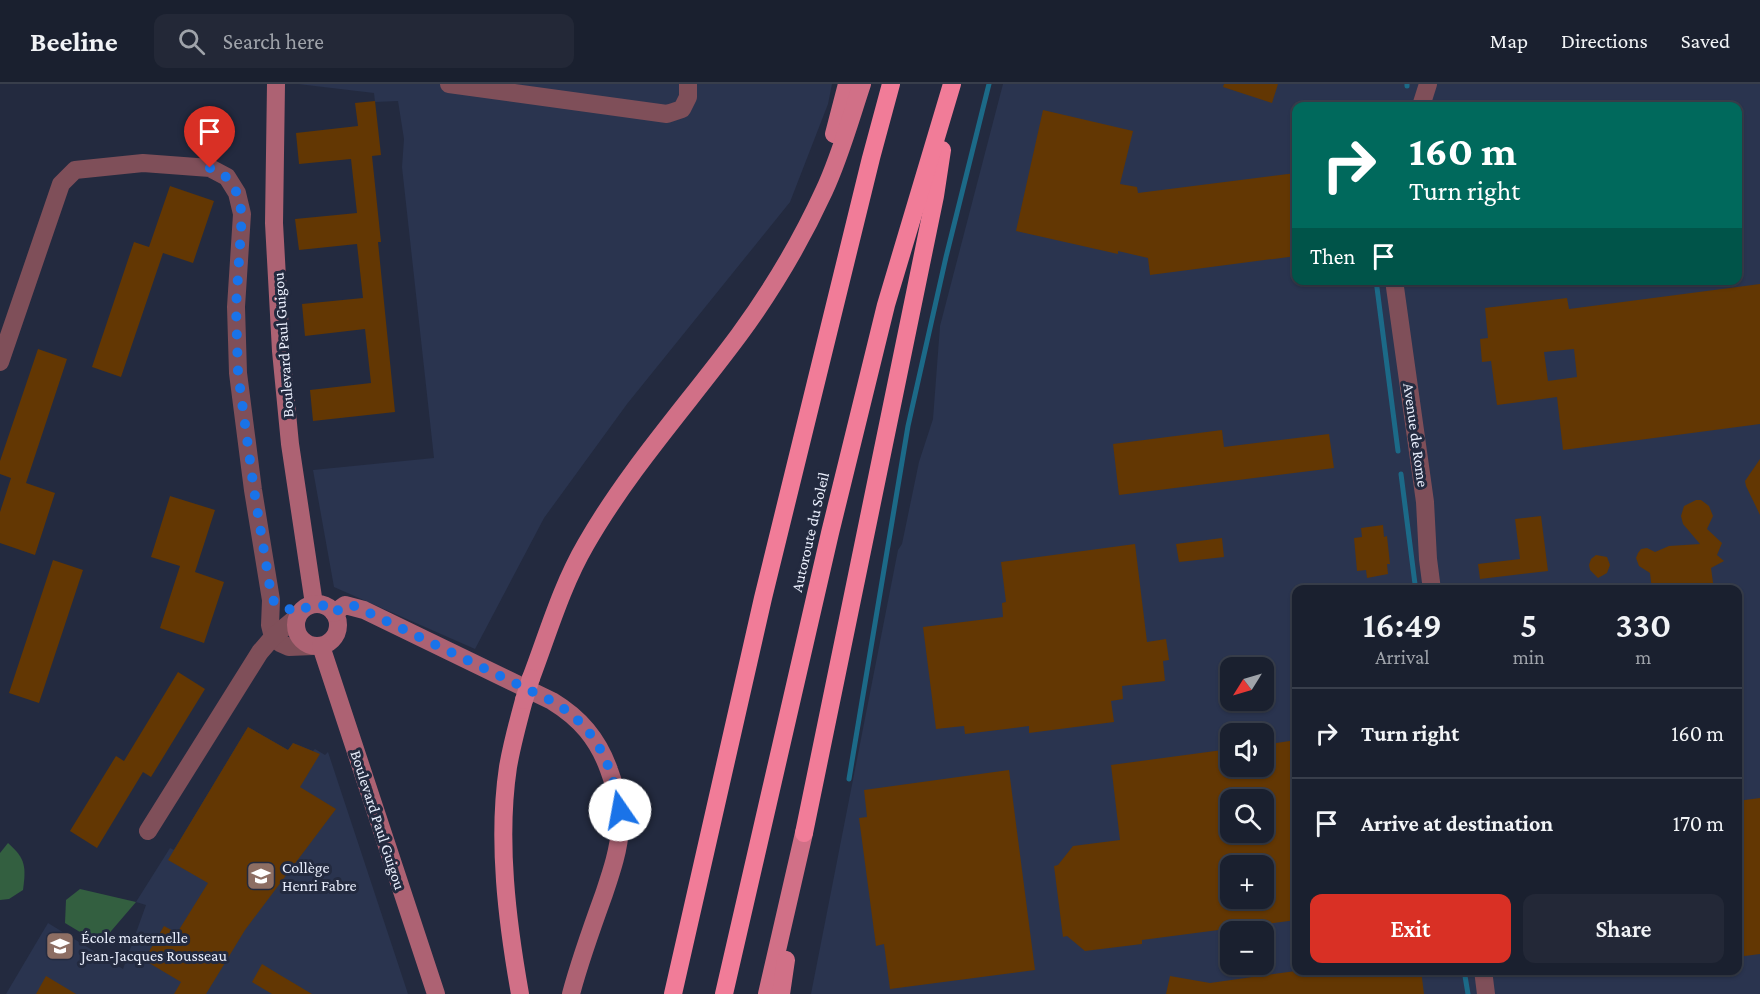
<!DOCTYPE html>
<html lang="en">
<head>
<meta charset="utf-8">
<style>
	:root { --surface:#1a202f; --page:#232837; --text:#f1f3f6; --muted:#9fa3aa; --line:#383e4b; --accent:#d93025 }
	body { margin:0; font-family:"Crimson Pro",serif; background:var(--page); color:var(--text); height:100vh; display:flex; flex-direction:column; font-size:22px; white-space:nowrap }
	* { box-sizing:border-box; margin:0 }
	p { font-size:20px; color:var(--muted) }
	.icon { flex:none; width:33px; height:33px; fill:none; stroke:currentColor; stroke-width:2; stroke-linecap:round; stroke-linejoin:round }
	.map { position:relative; flex:1; overflow:hidden }
	.details { position:absolute; left:1292px; top:501px; width:450px; height:390px; display:flex; flex-direction:column; background:var(--surface); border-radius:12px; box-shadow:0 2px 4px #0004,0 0 0 2px var(--line) }
	.details>* { flex:none }
	.hud { position:absolute; left:1292px; top:18px; width:450px; height:183px; border-radius:12px; box-shadow:0 2px 4px #0004,0 0 0 2px var(--line); background:#00695c; color:#fff; overflow:hidden }
	.needle { width:39px; rotate:233deg }
	.buttons { position:absolute; left:1220px; top:573px; display:grid; gap:12px }
	.buttons a { display:grid; place-items:center; width:54px; height:54px; border-radius:12px; background:var(--surface); box-shadow:0 2px 4px #0004,0 0 0 2px var(--line); font-size:30px }
	.pin { position:absolute; display:grid; place-items:center; width:51px; height:51px; color:#fff; margin:-62px -26px; border-radius:50% 50% 50% 0; rotate:-45deg; box-shadow:0 0 6px #0007 }
	.pin .icon { rotate:45deg }
	.me { position:absolute; width:66px; margin:-33px; rotate:348deg; stroke-linejoin:round; filter:drop-shadow(0 0 4px #0008) }
	.turn { display:flex; align-items:center; gap:21px; height:126px; padding:0 18px; font-size:27px }
	.turn .icon { width:78px; height:78px; stroke-width:2.5 }
	.turn b { display:block; font-size:42px; line-height:51px }
	.then { display:flex; align-items:center; height:57px; padding:0 18px; background:#0003; gap:12px; font-size:22px }
	.eta { display:flex; justify-content:space-evenly; align-items:center; height:102px; text-align:center }
	.eta b { font-size:36px; font-weight:600; line-height:42px }
	.button { display:flex; gap:12px; margin-top:auto; padding:12px 18px }
	.button a { flex:1; height:69px; border-radius:12px; background:var(--accent); color:#fff; font-size:24px; font-weight:600; line-height:69px; text-align:center }
	.button a+a { background:var(--page); color:var(--text) }
	ul { padding:0; list-style:none }
	li { display:flex; align-items:center; gap:18px; height:90px; padding:0 18px; border-top:2px solid var(--line) }
	li div { flex:1 }
	li b { display:block; font-size:22px }
	li em { font-style:normal }
	header { display:flex; align-items:center; gap:36px; box-sizing:border-box; height:84px; padding:0 30px; background:var(--surface); border-bottom:2px solid var(--line) }
	header strong { font-size:28px }
	nav { display:flex; gap:33px; margin-inline-start:auto; font-size:21px }
	.search { width:420px; height:54px; background:var(--page); display:flex; align-items:center; gap:15px; box-sizing:border-box; padding:0 21px; border-radius:12px; color:var(--muted); font-size:22px }
	.map>svg:first-child { display:block }
</style>
</head>
<body>
<header>
<strong>Beeline</strong>
<div class="search"><svg class="icon" aria-label="search" viewBox="0 0 24 24"><circle cx="10" cy="10" r="6"/><path d="M15 15l6 6"/></svg>Search here</div>
<nav><a>Map</a><a>Directions</a><a>Saved</a></nav>
</header>
<div class="map">
<svg width="1760" height="910" viewBox="0 0 1760 910">
	<rect width="100%" height="100%" fill="#232a3f"/>
	<g fill="#2a344f" fill-rule="evenodd">
		<polygon points="298,0 832,0 828,20 790,118 627,320 544,434 475,565 334,503 313,386 434,374 402,83 404,55 398,17 375,18 374,9"/>
		<path d="M1003,0H1760V910H811L898,466L902,460L919,378L933,335L940,242ZM1296,22H1737V196H1296ZM1296,506H1737V886H1296ZM1230,584H1263V616H1230ZM1230,650H1263V682H1230ZM1230,716H1263V748H1230ZM1230,782H1263V814H1230ZM1230,848H1263V880H1230Z"/>
		<polygon points="248,643 288,666 293,659 313,667 315,665 325,671 328,668 408,910 6,910 48,839 123,885 146,821 136,818 170,764 174,766"/>
	</g>
	<g fill="#335f40">
		<path d="M8,759C26,775 26,783 23,806L9,815L0,816V769Z"/>
		<polygon points="80,805 136,818 100,860 65,839 66,816"/>
	</g>
	<g fill="none" stroke-linecap="round" stroke-linejoin="round">
		<g stroke="#1c6a88" stroke-width="5">
			<polyline points="1407,2 1407,0"/>
			<polyline points="1376,196 1398,367"/>
			<polyline points="1401,390 1415,500"/>
			<polyline points="849,695 908,342 946,173 989,0"/>
			<polyline points="1464,886 1468,910"/>
		</g>
	</g>
	<g fill="#633703" fill-rule="evenodd">
		<polygon points="1224,0 1278,0 1272,19 1223,3"/>
		<polygon points="375,17 381,71 372,72 381,158 378,158 395,328 313,337 310,306 371,299 365,245 305,252 302,220 363,214 357,160 299,166 295,135 357,129 351,75 299,80 296,49 358,42 355,19"/>
		<polygon points="1043,26 1133,47 1120,100 1137,103 1138,109 1296,89 1296,172 1150,191 1148,174 1118,167 1118,170 1016,147"/>
		<polygon points="170,102 214,117 193,179 163,169 121,293 92,283 134,158 149,163"/>
		<path d="M1760,200V340L1563,366L1557,313L1497,321L1491,277L1482,278L1480,255L1488,254L1485,224L1567,214L1569,225ZM1574,265L1577,293L1548,297L1544,268Z"/>
		<polygon points="38,265 67,275 26,399 55,409 35,471 0,459 0,428 11,394 0,390 0,377"/>
		<polygon points="1222,346 1224,363 1329,350 1334,384 1119,411 1113,360"/>
		<polygon points="1760,375 1760,431 1746,402 1745,397"/>
		<polygon points="170,412 215,426 195,488 224,498 204,559 160,544 180,482 151,473"/>
		<polygon points="1696,416 1701,416 1709,422 1713,432 1707,445 1722,459 1717,471 1724,477 1711,484 1714,506 1652,506 1650,489 1639,482 1636,474 1638,469 1641,465 1647,464 1655,468 1669,462 1700,460 1683,440 1681,432 1684,422"/>
		<polygon points="1541,432 1548,487 1480,495 1478,480 1520,475 1515,435"/>
		<polygon points="1383,441 1384,453 1387,452 1390,480 1387,480 1388,490 1367,494 1366,486 1357,487 1354,454 1362,453 1361,444"/>
		<polygon points="1222,454 1224,473 1179,478 1176,460"/>
		<polygon points="1135,460 1147,558 1166,555 1169,576 1163,577 1165,597 1122,602 1123,615 1111,617 1114,638 1029,649 1029,642 965,650 964,642 936,645 923,543 1003,533 1002,519 1006,518 1001,478"/>
		<polygon points="1596,471 1607,473 1610,481 1607,489 1598,494 1590,486 1589,481 1591,475"/>
		<polygon points="53,476 83,486 39,619 9,609"/>
		<polygon points="178,588 205,605 151,693 143,688 97,764 70,747 116,672 124,677"/>
		<polygon points="248,643 288,666 293,659 320,670 300,703 336,725 245,846 206,910 174,910 181,898 144,876 164,842 177,849 208,799 168,776"/>
		<path d="M1296,656V836L1142,856V860L1085,867L1067,852L1063,853L1054,782L1058,781L1073,762L1120,756L1111,681L1230,665V682H1263V661ZM1230,716H1263V748H1230ZM1230,782H1263V814H1230Z"/>
		<polygon points="1009,686 1035,886 890,905 884,860 876,862 859,734 867,733 864,706"/>
		<polygon points="1760,714 1760,870 1737,873 1737,717"/>
		<polygon points="262,880 280,891 312,910 272,910 252,898"/>
		<polygon points="1303,886 1421,886 1424,910 1166,910 1170,892 1210,899"/>
		<polygon points="46,892 76,910 36,910"/>
	</g>
	<g fill="none" stroke-linecap="round" stroke-linejoin="round">
		<g stroke="#7f4f59" stroke-width="18">
			<polyline points="449,0 667,30 682,25 688,13 688,0"/>
			<polyline points="1421,22 1428,0"/>
			<polyline points="1394,196 1425,418 1428,475 1432,506"/>
			<polyline points="0,278 61,100 75,86 143,79 210,84 227,93 237,109 242,130 236,223 238,289 253,406 271,516 270,541 273,553 280,559 289,563 313,562"/>
			<polyline points="148,747 260,568 273,553 297,533"/>
			<polyline points="1483,886 1486,910"/>
		</g>
		<g stroke="#ad6273" stroke-width="18">
			<polyline points="276,0 274,139 281,267 290,360 314,520"/>
			<circle cx="317" cy="541" r="21"/>
			<path d="M334,529L345,521L364,526L552,617C580,634 598,655 609,686C616,704 621,724 620,744C619,766 611,789 604,810C592,843 580,876 571,910"/>
			<polyline points="321,562 436,910"/>
		</g>
		<g stroke="#d17087" stroke-width="18">
			<polyline points="834,50 847,0"/>
			<path d="M531,594C548,549 562,501 586,460C629,385 688,320 739,251C772,206 801,157 824,107C840,73 850,36 862,0"/>
			<path d="M520,910C507,837 497,756 508,683C512,660 518,638 524,616"/>
			<polyline points="767,910 804,749"/>
			<polyline points="781,910 786,876"/>
		</g>
		<g stroke="#f17c98" stroke-width="18">
			<polyline points="804,749 935,112 942,66"/>
			<polyline points="673,910 763,514 871,74 891,0"/>
			<polyline points="724,910 830,449 886,221 952,0"/>
		</g>
		<polyline stroke="#d17087" stroke-width="18" points="524,616 531,594"/>
	</g>
	<g fill="none" stroke-linecap="round" stroke-linejoin="round">
		<path stroke="#1a73e8" stroke-width="10" stroke-dasharray="0 18" d="M210,84L226,93L237,109L242,130L236,223L238,289L254,406L272,516L289,525L300,528C311,518 324,518 334,529L345,521L355,522L552,617C596,643 611,678 620,726"/>
	</g>
	<defs>
		<g id="school-square" transform="scale(1.5)"><rect x="-9" y="-9" width="18" height="18" rx="4" fill="#8d6e63" stroke="#232a3f"/><path d="M0-5L7-2L0 1L-7-2ZM-4 1L0 2.5L4 1V4Q0 6-4 4Z" fill="#fff"/></g>
	</defs>
	<g fill-rule="evenodd">
		<use href="#school-square" x="261" y="792"/>
		<use href="#school-square" x="60" y="862"/>
	</g>
	<g text-anchor="middle" dominant-baseline="central" stroke-width="6" stroke-linejoin="round" paint-order="stroke">
		<g font-size="16" fill="#e9eefc" stroke="#232a3f">
			<text transform="translate(283 261) rotate(-94)">Boulevard Paul Guigou</text>
			<text transform="translate(1416 351) rotate(82)">Avenue de Rome</text>
			<text transform="translate(810 448) rotate(-77)">Autoroute du Soleil</text>
			<text transform="translate(378 736) rotate(72)">Boulevard Paul Guigou</text>
		</g>
		<g font-size="16" fill="#e9eefc" stroke="#232a3f" text-anchor="start">
			<text x="282" y="783">Collège<tspan x="282" dy="18">Henri Fabre</tspan></text>
			<text x="81" y="853">École maternelle<tspan x="81" dy="18">Jean-Jacques Rousseau</tspan></text>
		</g>
	</g>
</svg>
<div class="buttons">
<a><svg class="needle" viewBox="-14 -14 28 28"><path d="M0-13l5 13h-10z" fill="#e53935"/><path d="M0 13l5-13h-10z" fill="#9fa3aa"/></svg></a>
<a><svg class="icon" aria-label="sound" viewBox="0 0 24 24"><path d="M4 9h4l5-4v14l-5-4H4zM17 9q2 3 0 6"/></svg></a>
<a><svg class="icon" aria-label="search" viewBox="0 0 24 24"><circle cx="10" cy="10" r="6"/><path d="M15 15l6 6"/></svg></a>
<a>+</a>
<a>−</a>
</div>
<div class="pin" style="left:210px;top:84px;background:#d93025"><svg class="icon" aria-label="arrive" viewBox="0 0 24 24"><path d="M6 21V4h12l-3 4 3 4H6"/></svg></div>
<svg class="me" style="left:620px;top:726px" viewBox="-20 -20 40 40"><circle r="19" fill="#fff"/><path d="M0-13L10 11 0 6-10 11z" fill="#1a73e8"/></svg>
<div class="hud">
<div class="turn"><svg class="icon" aria-label="right" viewBox="0 0 24 24"><path d="M7 20v-9h11M14 6l5 5-5 5"/></svg><div><b>160 m</b>Turn right</div></div>
<div class="then">Then<svg class="icon" aria-label="arrive" viewBox="0 0 24 24"><path d="M6 21V4h12l-3 4 3 4H6"/></svg></div>
</div>
<section class="details">
<div class="eta">
<div><b>16:49</b><p>Arrival</p></div>
<div><b>5</b><p>min</p></div>
<div><b>330</b><p>m</p></div>
</div>
<ul>
<li><svg class="icon" aria-label="right" viewBox="0 0 24 24"><path d="M7 20v-9h11M14 6l5 5-5 5"/></svg><div><b>Turn right</b></div><em>160 m</em></li>
<li><svg class="icon" aria-label="arrive" viewBox="0 0 24 24"><path d="M6 21V4h12l-3 4 3 4H6"/></svg><div><b>Arrive at destination</b></div><em>170 m</em></li>
</ul>
<div class="button"><a>Exit</a><a>Share</a></div>
</section>
</div>
</body>
</html>
